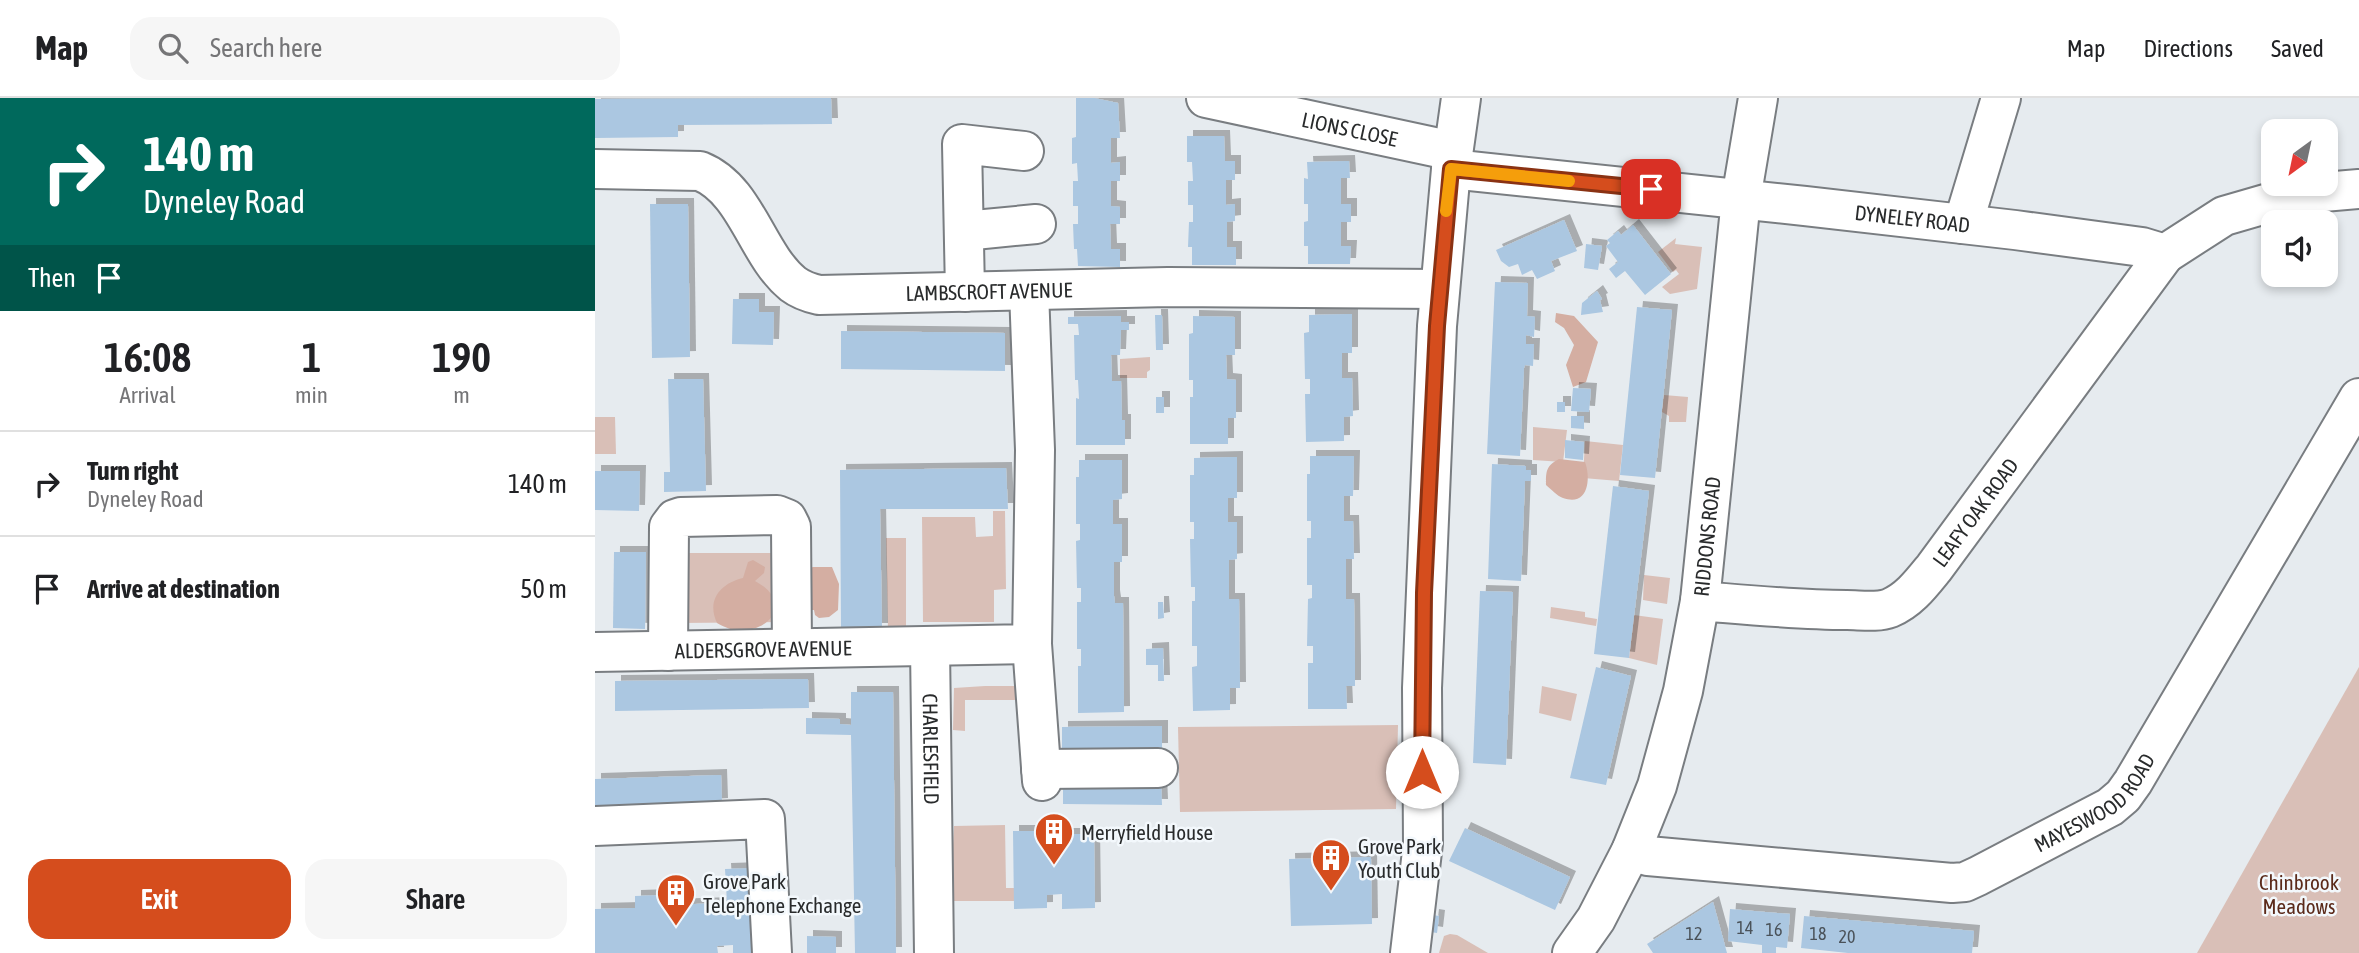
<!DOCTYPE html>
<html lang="en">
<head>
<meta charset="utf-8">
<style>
	:root { --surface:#fff; --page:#f6f6f6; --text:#202124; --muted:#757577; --line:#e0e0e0; --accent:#d54d1d }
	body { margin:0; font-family:"Asap Condensed",sans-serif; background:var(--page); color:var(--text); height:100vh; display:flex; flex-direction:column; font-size:26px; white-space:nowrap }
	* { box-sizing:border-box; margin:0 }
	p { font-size:23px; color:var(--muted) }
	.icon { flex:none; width:38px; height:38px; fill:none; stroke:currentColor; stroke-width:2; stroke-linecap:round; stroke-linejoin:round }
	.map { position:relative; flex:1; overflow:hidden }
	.sheet { display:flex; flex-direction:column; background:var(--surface); width:595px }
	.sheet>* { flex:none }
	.guide { background:#00695c; color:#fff; overflow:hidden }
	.needle { width:46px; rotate:213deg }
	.buttons { position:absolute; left:1666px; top:21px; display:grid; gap:14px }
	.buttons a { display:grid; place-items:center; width:77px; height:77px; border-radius:14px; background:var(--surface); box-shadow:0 4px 10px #0003; font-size:35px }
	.pin { position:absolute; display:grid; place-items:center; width:60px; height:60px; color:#fff; margin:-30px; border-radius:14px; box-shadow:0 4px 10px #0006 }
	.me { position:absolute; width:77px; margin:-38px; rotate:0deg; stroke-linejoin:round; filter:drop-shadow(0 0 5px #0008) }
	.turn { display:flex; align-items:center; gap:24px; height:147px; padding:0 28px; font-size:32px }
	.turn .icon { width:91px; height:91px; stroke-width:2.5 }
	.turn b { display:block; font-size:49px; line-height:60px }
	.then { display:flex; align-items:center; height:66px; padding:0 28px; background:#0003; gap:14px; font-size:26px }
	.eta { display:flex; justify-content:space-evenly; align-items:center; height:119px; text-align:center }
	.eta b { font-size:42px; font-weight:600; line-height:49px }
	.button { display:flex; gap:14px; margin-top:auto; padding:14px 28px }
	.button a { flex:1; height:80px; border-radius:21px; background:var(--accent); color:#fff; font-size:28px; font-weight:600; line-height:80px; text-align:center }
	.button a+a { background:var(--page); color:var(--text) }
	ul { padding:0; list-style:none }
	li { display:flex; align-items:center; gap:21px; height:105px; padding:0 28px; border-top:2px solid var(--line) }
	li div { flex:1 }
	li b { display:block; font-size:26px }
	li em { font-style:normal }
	header { display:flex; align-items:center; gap:42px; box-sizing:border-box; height:98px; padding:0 35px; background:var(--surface); border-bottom:2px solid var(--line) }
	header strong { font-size:33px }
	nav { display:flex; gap:38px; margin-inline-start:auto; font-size:24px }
	.search { width:490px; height:63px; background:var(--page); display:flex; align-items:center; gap:18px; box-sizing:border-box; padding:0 24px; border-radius:21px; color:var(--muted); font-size:26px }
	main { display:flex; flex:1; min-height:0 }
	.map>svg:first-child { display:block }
</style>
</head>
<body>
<header>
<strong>Map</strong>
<div class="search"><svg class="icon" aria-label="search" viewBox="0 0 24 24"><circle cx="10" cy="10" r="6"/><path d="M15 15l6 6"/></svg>Search here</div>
<nav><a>Map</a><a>Directions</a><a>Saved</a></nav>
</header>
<main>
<section class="sheet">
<div class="guide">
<div class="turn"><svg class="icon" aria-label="right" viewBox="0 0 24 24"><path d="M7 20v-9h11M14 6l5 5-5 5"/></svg><div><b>140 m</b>Dyneley Road</div></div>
<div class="then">Then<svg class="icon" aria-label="arrive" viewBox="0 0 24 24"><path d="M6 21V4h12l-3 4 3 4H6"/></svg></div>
</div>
<div class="eta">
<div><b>16:08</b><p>Arrival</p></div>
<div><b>1</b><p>min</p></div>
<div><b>190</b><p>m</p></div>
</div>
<ul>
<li><svg class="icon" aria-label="right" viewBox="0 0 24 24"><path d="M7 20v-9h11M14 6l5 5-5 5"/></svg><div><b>Turn right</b><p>Dyneley Road</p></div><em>140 m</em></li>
<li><svg class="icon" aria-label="arrive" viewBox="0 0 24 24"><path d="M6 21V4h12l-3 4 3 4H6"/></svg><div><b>Arrive at destination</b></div><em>50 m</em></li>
</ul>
<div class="button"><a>Exit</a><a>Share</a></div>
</section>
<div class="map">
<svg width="1764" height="855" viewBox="0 0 1764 855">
	<defs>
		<filter id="shadow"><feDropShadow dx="6" dy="-6" stdDeviation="0" flood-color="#0004"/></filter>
	</defs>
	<rect width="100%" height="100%" fill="#e6ebef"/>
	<g fill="#d9bfb7">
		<polygon points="1081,140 1080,146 1107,149 1102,191 1075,196 1067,189 1084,176 1081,172 1078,174 1063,154"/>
		<polygon points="555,259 555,272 552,274 552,280 525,280 525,261"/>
		<polygon points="1069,297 1093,299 1091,324 1074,324 1074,318 1067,314"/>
		<polygon points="0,319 20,319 21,356 0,356"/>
		<polygon points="938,329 972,332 968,364 938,362"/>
		<polygon points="990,343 1028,347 1024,383 988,380"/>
		<polygon points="398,413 410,413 411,491 399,492 399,524 328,524 327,419 380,419 381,439 398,438"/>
		<polygon points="291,440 311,440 311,530 293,532"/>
		<polygon points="83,455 187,455 188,524 84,525"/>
		<polygon points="1049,477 1075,480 1072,506 1048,502"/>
		<polygon points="956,509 990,514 990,519 1002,521 1001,528 955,520"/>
		<polygon points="1039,517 1068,521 1062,567 1034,560"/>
		<polygon points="1764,569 1764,855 1602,855"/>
		<polygon points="390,588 423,588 422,602 370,602 370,633 358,632 359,590"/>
		<polygon points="947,588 982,596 976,623 944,615"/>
		<polygon points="803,627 801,711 585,714 583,629"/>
		<polygon points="410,727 411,790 419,790 419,803 355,803 359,728"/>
		<polygon points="855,836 862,837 893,855 844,855 849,838"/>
	</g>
	<g fill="#d4aea2">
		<polygon points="961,215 979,218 1003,244 991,284 978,289 971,267 979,247 969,230 960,224"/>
		<path d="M964,361L990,364C996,380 994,409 968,400C962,398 956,391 951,387C951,373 951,368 964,361Z"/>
		<path d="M158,462L170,469L169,475L160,483C208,509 160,549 122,525C111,502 126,485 148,480L153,464Z"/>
		<polygon points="218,469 237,469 244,486 243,512 234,519 224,520 220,517 219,512 215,512 209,472"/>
	</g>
	<g fill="#abc7e1" filter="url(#shadow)">
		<polygon points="236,0 237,26 83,27 83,39 0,40 0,1"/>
		<polygon points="481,0 499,0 523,5 525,40 516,40 516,65 525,64 525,83 516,83 516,108 525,109 525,126 515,126 516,151 525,151 525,169 483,168 482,151 479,151 478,126 483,126 483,108 478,108 478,83 483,83 482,65 477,66 477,40 481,39"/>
		<polygon points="592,38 629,38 630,63 640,63 640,82 631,82 631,107 640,106 640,123 632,124 632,149 641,149 641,167 597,167 597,149 593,149 594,124 598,124 598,107 593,107 593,83 598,83 597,64 592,64"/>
		<polygon points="754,63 755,80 746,80 746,106 756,106 756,124 746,124 746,148 756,148 755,166 713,166 713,148 709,148 709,124 713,123 713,106 709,106 709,80 713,81 712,64"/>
		<polygon points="55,106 93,106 95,259 57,260"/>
		<polygon points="969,122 982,153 956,163 960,173 942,181 937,172 927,177 923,166 914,169 906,163 901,152"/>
		<polygon points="1038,127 1076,176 1050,197 1030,173 1021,180 1014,171 1023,164 1011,148 1015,145 1012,142 1023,133 1026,137"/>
		<polygon points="991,146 1007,148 1003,172 989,170"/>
		<polygon points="900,184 933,185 932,218 940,219 939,239 931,237 931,246 939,246 938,268 930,267 929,270 925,358 892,356"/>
		<polygon points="1002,193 1007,201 1005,202 1008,214 986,217 987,205"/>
		<polygon points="138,201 164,201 164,214 179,214 178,247 137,246"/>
		<polygon points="1042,209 1077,212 1060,380 1025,377"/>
		<polygon points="757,216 757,255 747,255 747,280 757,280 758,318 749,319 749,343 711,344 710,296 715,296 715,281 710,281 709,235 714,234 714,217"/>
		<polygon points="560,217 567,217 568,252 561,252"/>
		<polygon points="526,218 526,224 534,224 534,232 526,232 525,257 516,257 517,283 526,283 527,322 530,322 530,347 481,347 481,300 484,301 483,282 480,282 479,237 484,237 483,226 473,226 473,219"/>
		<polygon points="598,218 640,219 640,257 631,257 632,281 641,282 641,320 633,320 633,346 595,346 595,299 598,299 598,282 594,282 594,236 598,235"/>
		<polygon points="246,233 410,235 410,273 246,271"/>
		<polygon points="73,281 108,281 111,393 69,394 69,374 75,374"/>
		<polygon points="978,290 996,291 994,314 976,313"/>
		<rect x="561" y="299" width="8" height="16"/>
		<rect x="962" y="304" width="8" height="10"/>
		<polygon points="976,318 989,318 989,331 976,330"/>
		<polygon points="970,342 989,344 988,362 970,360"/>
		<polygon points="715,358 759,358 758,398 749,398 749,423 758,423 759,461 751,461 751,501 759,501 760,566 760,588 751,588 752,611 713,611 713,565 718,565 718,548 712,548 713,501 717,500 717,487 712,487 712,440 716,440 716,423 712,423 712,376 715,376"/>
		<polygon points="642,359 642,400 633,400 633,424 642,424 642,461 634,462 634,501 644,501 645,590 635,590 635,612 598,613 597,569 602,568 602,548 597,548 597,503 600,503 600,489 596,489 595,441 599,441 599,424 595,424 595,377 599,377 599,360"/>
		<polygon points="484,362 527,362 527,401 518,402 518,426 527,426 527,464 519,464 519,498 520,505 528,505 529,614 483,615 483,568 486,568 486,551 482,551 482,504 486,504 486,490 482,490 481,443 485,442 485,426 481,426 481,379 484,379"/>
		<polygon points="897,366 931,368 931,372 936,372 936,383 930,383 926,483 893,481"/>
		<polygon points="411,370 413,411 285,411 287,531 246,531 245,372"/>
		<polygon points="0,373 45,373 44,413 0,412"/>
		<polygon points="1018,388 1054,393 1034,560 999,556"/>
		<polygon points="19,454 51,454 50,531 18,530"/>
		<polygon points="885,493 918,494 911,667 878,665"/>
		<polygon points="563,504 568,504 569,520 563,521"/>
		<polygon points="568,550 569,583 563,583 563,567 551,567 551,551"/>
		<polygon points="1001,569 1036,578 1011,687 975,680"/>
		<polygon points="213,581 214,610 20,613 20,583"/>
		<polygon points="256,594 298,594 301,855 260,855 256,637 211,636 211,620 245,621 245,626 256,627"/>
		<polygon points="567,628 567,651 467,652 467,629"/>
		<polygon points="126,677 127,706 0,714 0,681"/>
		<polygon points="468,684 566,684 567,707 468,706"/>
		<polygon points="870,730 975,779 960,812 854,763"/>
		<polygon points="418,733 454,733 454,746 467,746 467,736 499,736 500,810 467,811 467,796 452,797 452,810 419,811"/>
		<polygon points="776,759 777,826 696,828 694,761"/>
		<polygon points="160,770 163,855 138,855 138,847 122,848 123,855 0,855 0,811 40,810 40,798 69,797 69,807 132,805 130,771"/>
		<polygon points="1118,804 1132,855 1058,855 1052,846"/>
		<polygon points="1135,811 1195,816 1192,850 1181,849 1181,855 1167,855 1167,847 1133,843"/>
		<polygon points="838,817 844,818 842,835 836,834"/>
		<polygon points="1209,818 1379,833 1377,855 1253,855 1206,850"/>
		<polygon points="212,838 241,839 241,855 212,855"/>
	</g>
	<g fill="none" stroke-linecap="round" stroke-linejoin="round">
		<g stroke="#797d81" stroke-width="42">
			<g id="minor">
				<path id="s1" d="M611,0L858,53"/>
				<path id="s2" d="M0,71L105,73C152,92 161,156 198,186C206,192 215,195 224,197L573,189L844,191"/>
				<path id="s3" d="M856,71L1210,108L1420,132L1547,149L1570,156L1629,118L1705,96L1764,91"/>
				<polyline points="1368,126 1406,0"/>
				<polyline points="369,133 441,126"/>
				<polyline points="370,194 367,46 429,53"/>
				<path id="s4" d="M1105,503C1154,507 1203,512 1252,512C1265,512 1282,515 1295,510C1314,502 1326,486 1339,470L1570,156"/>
				<polyline points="437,546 447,683"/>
				<path id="s5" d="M335,549L339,855"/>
				<polyline points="73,553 74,429 80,421 86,419 182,417 192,421 196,429 197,550"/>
				<path id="s6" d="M0,554L437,546L440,352L434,193"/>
				<polyline points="446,671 563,670"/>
				<polyline points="0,728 170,721 177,855"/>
				<path id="s7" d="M1036,753L1053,758L1357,785L1370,784L1383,778L1515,709L1528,698L1538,684L1764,300"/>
				<polyline points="815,855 828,745 827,590 842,228 856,71 866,0"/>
				<path id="s8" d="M977,855L1001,821L1036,753L1062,688L1088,593L1105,503L1146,101L1163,0"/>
			</g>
		</g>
		<use href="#minor" stroke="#fff" stroke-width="38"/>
	</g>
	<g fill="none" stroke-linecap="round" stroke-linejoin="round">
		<g stroke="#8a3213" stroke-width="18">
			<polyline id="route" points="827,674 829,495 842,228 856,71 1056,91"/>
		</g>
		<use href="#route" stroke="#d54d1d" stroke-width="12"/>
		<polyline stroke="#f59e0b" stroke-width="12" points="851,113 856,71 974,83"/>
	</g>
	<defs>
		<g id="building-pin" transform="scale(2.0125)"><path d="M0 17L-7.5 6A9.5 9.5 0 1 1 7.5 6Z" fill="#d54d1d" stroke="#f3f8fc"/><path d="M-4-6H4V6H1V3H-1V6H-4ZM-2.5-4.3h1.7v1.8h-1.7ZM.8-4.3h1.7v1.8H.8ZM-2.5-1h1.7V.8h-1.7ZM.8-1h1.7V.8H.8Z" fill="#fff"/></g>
	</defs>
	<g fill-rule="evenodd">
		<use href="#building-pin" x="459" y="734"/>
		<use href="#building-pin" x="736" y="760"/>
		<use href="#building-pin" x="81" y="795"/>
	</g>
	<g text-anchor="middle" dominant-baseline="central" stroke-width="5" stroke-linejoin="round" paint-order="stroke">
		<g font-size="18" fill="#4a5259">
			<text x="1150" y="829">14</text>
			<text x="1179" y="831">16</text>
			<text x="1099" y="835">12</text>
			<text x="1223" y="835">18</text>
			<text x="1252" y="838">20</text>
		</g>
		<g font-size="21" fill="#292b2c" stroke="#f3f8fc">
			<text stroke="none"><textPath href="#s1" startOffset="147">LIONS CLOSE</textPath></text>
			<text stroke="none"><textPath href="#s3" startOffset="464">DYNELEY ROAD</textPath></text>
			<text stroke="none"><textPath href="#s2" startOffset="452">LAMBSCROFT AVENUE</textPath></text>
			<text stroke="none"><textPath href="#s4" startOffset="320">LEAFY OAK ROAD</textPath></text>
			<text stroke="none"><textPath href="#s8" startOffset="443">RIDDONS ROAD</textPath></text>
			<text stroke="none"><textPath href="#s6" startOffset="168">ALDERSGROVE AVENUE</textPath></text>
			<text stroke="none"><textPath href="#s5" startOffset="102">CHARLESFIELD</textPath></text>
			<text stroke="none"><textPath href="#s7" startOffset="490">MAYESWOOD ROAD</textPath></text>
		</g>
		<g font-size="21" fill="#292b2c" stroke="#f3f8fc" text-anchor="start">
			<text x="486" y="734">Merryfield House</text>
			<text x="763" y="748">Grove Park<tspan x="763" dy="24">Youth Club</tspan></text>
			<text x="108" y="783">Grove Park<tspan x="108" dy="24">Telephone Exchange</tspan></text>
		</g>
		<g font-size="21" fill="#5b2a1a" stroke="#f3f8fc">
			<text x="1704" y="784">Chinbrook<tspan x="1704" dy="24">Meadows</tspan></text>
		</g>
	</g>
</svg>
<div class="buttons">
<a><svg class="needle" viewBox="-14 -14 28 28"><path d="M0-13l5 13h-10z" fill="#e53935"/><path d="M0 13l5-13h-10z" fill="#757577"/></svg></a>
<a><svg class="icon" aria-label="sound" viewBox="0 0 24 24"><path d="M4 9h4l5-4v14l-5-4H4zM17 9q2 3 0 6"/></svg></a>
</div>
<div class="pin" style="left:1056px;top:91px;background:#d93025"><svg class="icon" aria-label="arrive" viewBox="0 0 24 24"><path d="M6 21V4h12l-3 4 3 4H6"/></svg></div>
<svg class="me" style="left:827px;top:674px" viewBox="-20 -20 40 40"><circle r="19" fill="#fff"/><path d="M0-13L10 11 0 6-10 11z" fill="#d54d1d"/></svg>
</div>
</main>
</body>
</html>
